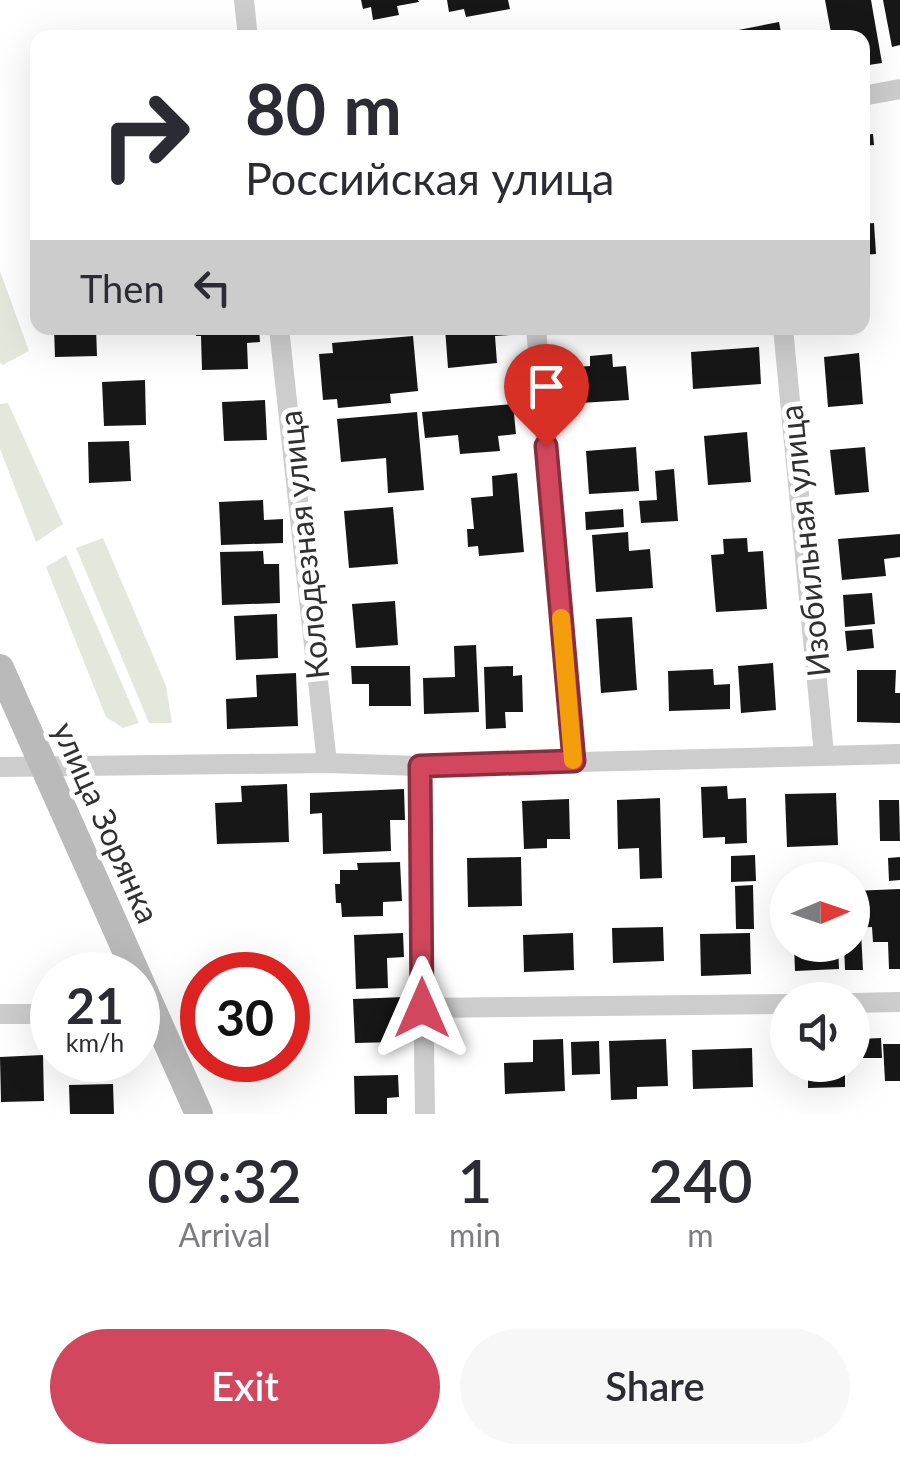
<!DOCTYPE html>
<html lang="en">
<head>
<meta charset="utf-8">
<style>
	:root { --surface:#fff; --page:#f7f7f7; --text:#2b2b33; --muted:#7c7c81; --accent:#d2475e }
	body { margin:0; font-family:Lato,sans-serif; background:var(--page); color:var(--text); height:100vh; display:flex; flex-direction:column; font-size:38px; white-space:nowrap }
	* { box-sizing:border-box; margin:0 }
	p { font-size:32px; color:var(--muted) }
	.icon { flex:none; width:55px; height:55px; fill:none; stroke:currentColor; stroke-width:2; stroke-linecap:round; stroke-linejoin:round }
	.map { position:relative; height:1114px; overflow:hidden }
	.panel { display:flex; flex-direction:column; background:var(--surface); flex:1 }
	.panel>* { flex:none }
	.hud { position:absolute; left:30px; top:30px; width:840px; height:305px; border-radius:20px; box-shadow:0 10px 40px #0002; background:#fff; color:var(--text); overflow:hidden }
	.needle { width:65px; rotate:88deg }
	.fabs { position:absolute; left:770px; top:862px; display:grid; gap:20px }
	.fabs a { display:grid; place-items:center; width:100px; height:100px; border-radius:50%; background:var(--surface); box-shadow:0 10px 40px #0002; font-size:50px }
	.speed { position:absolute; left:30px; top:952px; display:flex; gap:20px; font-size:50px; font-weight:700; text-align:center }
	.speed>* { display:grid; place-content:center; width:130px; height:130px; border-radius:50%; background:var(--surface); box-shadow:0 10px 40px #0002; line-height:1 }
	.speed small { font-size:25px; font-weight:400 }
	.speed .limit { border:15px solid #d22; background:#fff; color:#111 }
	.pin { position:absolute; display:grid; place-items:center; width:85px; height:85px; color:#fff; margin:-102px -42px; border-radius:50% 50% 50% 0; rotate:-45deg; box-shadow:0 0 10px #0007 }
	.pin .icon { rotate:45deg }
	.me { position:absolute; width:110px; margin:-55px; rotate:0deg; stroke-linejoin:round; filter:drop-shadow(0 0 8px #0008) }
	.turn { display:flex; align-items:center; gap:35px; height:210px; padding:0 50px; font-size:45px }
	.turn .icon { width:130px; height:130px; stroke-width:2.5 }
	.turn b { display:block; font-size:70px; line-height:85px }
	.then { display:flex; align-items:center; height:95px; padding:0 50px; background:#0003; gap:20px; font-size:38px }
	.eta { display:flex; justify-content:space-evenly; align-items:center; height:170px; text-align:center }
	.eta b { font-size:60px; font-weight:600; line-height:70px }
	.cta { display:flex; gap:20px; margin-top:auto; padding:20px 50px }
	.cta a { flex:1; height:115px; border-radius:60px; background:var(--accent); color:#fff; font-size:40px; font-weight:600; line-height:115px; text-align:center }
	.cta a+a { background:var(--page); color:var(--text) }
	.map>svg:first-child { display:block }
</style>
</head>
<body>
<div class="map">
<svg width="900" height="1114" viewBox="0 0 900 1114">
	<rect width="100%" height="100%" fill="#fff"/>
	<g fill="#e4e8dc">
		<polygon points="0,271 29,351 3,365 0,363"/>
		<polygon points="8,403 63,524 36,542 0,449 0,404"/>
		<polygon points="103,538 166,686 172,723 149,723 76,548"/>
		<polygon points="66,555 139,723 123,728 106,717 46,567"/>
	</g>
	<g fill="#171717">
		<polygon points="361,0 418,0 419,2 397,6 399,15 373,20 371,7 363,9"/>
		<polygon points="447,0 508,0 510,9 466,17 464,9 449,12"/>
		<polygon points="825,0 871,0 882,63 862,66 862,38 832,38"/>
		<polygon points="883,0 900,0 900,45 892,47"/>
		<polygon points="779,22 782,38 724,38 723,33"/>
		<polygon points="873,134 874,145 862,146 862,135"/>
		<polygon points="874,223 876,254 862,255 862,224"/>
		<polygon points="54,328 96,328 97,356 55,357"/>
		<polygon points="196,328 259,328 260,342 247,343 248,369 202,370 201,336 196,336"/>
		<polygon points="445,328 510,328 510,335 495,336 497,363 448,368"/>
		<polygon points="413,336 418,391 390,394 391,403 338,408 337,399 323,400 319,354 333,353 332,343"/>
		<polygon points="759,347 761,384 693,389 691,352"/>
		<polygon points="859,353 863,404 828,407 824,357"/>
		<polygon points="612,354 613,367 626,366 629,400 580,403 577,367 590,366 590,356"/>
		<polygon points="145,380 146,425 104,426 102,382"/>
		<polygon points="265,400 267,440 224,441 222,402"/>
		<polygon points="513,404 516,434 498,436 500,451 460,454 458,435 425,438 422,412"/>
		<polygon points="417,412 424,490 388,493 386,458 341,462 337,419"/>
		<polygon points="747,432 751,482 708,485 704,436"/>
		<polygon points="129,441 131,481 89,483 88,442"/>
		<polygon points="636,447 639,491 589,494 586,451"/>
		<polygon points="865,447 869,492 835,495 830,450"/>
		<polygon points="674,469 678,521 641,523 639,501 657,500 655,471"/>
		<polygon points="517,473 524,552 479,556 478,546 468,547 467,529 474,529 471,498 493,496 492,476"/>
		<polygon points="263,500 264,520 283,519 283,543 221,545 219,502"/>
		<polygon points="393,507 398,564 349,568 344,511"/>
		<polygon points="623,509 624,527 586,530 585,512"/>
		<polygon points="628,532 629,551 650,549 653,588 596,592 592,535"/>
		<polygon points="900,534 900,557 884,559 886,576 842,580 838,539"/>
		<polygon points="747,538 748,552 763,551 767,609 716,612 711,555 724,554 723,539"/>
		<polygon points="263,551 264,564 279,564 280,603 222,605 220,552"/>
		<polygon points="872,593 875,624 845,627 843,595"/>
		<polygon points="395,601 398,645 356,648 352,604"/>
		<polygon points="277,614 278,658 236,660 234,616"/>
		<polygon points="632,617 637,690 601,693 596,619"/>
		<polygon points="872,629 874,648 847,651 845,631"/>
		<polygon points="476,645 479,712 424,714 423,678 455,677 454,646"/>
		<polygon points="773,663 776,710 741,713 738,666"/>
		<polygon points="351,666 410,666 411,706 369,706 369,684 352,684"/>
		<polygon points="513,666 513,676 522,675 523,712 505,712 506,728 486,729 484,667"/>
		<polygon points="713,669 714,685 730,684 730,709 669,711 668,671"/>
		<polygon points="857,670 896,670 895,693 900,693 900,723 857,722"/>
		<polygon points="296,673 298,726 227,729 226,699 257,697 256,675"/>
		<polygon points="287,784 289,842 217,844 215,803 242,802 241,786"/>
		<polygon points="727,786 728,799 746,798 747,843 725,844 725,837 703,838 701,787"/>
		<polygon points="404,789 405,820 390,820 391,851 323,854 322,813 310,814 310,793"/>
		<polygon points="836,793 838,845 787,847 785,794"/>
		<polygon points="660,798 662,878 640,879 639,848 618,849 617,800"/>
		<polygon points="569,799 570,839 547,839 547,848 524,849 522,801"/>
		<polygon points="879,800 899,800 900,841 880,841"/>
		<polygon points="755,855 756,881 731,882 731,856"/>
		<polygon points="521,857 522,906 468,907 467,858"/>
		<polygon points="900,857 900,880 889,881 888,858"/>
		<polygon points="400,862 402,901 383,902 383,916 342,917 341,903 336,903 335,884 340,884 340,870 358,870 357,863"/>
		<polygon points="753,885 754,929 736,929 735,886"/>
		<polygon points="900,889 900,969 889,969 888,942 873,942 872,927 852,928 852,891"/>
		<polygon points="663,927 664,961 613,963 612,928"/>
		<polygon points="861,932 863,970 845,970 844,945 852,945 852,933"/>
		<polygon points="403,933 404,957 387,958 388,988 356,989 354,935"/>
		<polygon points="573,933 574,970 524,972 523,935"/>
		<polygon points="750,933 751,974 701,976 700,934"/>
		<polygon points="794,945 838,945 839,969 795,971"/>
		<polygon points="405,997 406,1021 395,1021 396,1042 355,1043 353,999"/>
		<polygon points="881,1038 882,1058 859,1058 859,1039"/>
		<polygon points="563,1039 565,1091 505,1094 504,1063 533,1062 533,1040"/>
		<polygon points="666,1039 668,1086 637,1087 637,1099 611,1100 609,1041"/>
		<polygon points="599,1041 600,1074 572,1075 571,1042"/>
		<polygon points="883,1044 900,1044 900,1081 885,1081"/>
		<polygon points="752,1048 753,1087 693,1089 692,1050"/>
		<polygon points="43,1055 44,1101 1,1102 0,1057"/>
		<polygon points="795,1065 845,1065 845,1087 808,1088 808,1075 796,1076"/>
		<polygon points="398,1075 399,1097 387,1098 387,1114 355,1114 354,1076"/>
		<polygon points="113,1084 114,1114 70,1114 69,1085"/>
	</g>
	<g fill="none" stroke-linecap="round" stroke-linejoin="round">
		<g stroke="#cdcdcd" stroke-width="20">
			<polyline points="244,0 248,38"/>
			<polyline points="862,96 900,89"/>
			<polyline points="279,328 327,763"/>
			<polyline points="536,328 574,761"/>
			<polyline points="783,328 824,754"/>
			<polyline points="420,766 425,1114"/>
			<polyline points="0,767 327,763 420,766 900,754"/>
			<polyline points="852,1003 900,1002"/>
			<polyline points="421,1008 788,1004"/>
			<polyline points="0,1014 52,1014"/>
		</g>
		<polyline stroke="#bababa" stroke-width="28" points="0,668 199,1114"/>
	</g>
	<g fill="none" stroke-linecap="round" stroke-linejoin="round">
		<g stroke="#882e3d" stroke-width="25">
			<polyline id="route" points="422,1008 420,766 574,761 546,446"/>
		</g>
		<use href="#route" stroke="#d2475e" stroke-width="18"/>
		<polyline stroke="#f59e0b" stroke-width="18" points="561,618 573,760"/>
	</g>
	<g text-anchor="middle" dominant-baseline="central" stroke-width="10" stroke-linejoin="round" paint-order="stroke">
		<g font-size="32" fill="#303030" stroke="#fff">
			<text transform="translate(804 541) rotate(-96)">Изобильная улица</text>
			<text transform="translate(303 545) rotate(-96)">Колодезная улица</text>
			<text transform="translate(107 822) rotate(66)">улица Зорянка</text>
		</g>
	</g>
</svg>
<div class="fabs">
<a><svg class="needle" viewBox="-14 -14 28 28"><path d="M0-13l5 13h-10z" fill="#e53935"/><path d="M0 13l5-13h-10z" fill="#7c7c81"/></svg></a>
<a><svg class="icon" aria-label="sound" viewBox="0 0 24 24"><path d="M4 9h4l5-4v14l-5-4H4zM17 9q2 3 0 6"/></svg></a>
</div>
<div class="speed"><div>21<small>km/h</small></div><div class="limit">30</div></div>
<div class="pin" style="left:546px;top:446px;background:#d93025"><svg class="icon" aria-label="arrive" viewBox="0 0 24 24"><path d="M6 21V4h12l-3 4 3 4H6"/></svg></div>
<svg class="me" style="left:422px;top:1008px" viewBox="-20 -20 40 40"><path d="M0-17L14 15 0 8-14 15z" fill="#d2475e" stroke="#fff" stroke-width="4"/></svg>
<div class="hud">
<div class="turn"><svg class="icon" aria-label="right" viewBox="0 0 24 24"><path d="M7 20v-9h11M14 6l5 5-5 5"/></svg><div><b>80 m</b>Российская улица</div></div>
<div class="then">Then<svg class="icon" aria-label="left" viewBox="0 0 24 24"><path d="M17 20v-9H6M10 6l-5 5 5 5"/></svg></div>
</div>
</div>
<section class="panel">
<div class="eta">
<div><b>09:32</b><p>Arrival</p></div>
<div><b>1</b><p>min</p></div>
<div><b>240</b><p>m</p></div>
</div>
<div class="cta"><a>Exit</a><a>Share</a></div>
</section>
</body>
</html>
